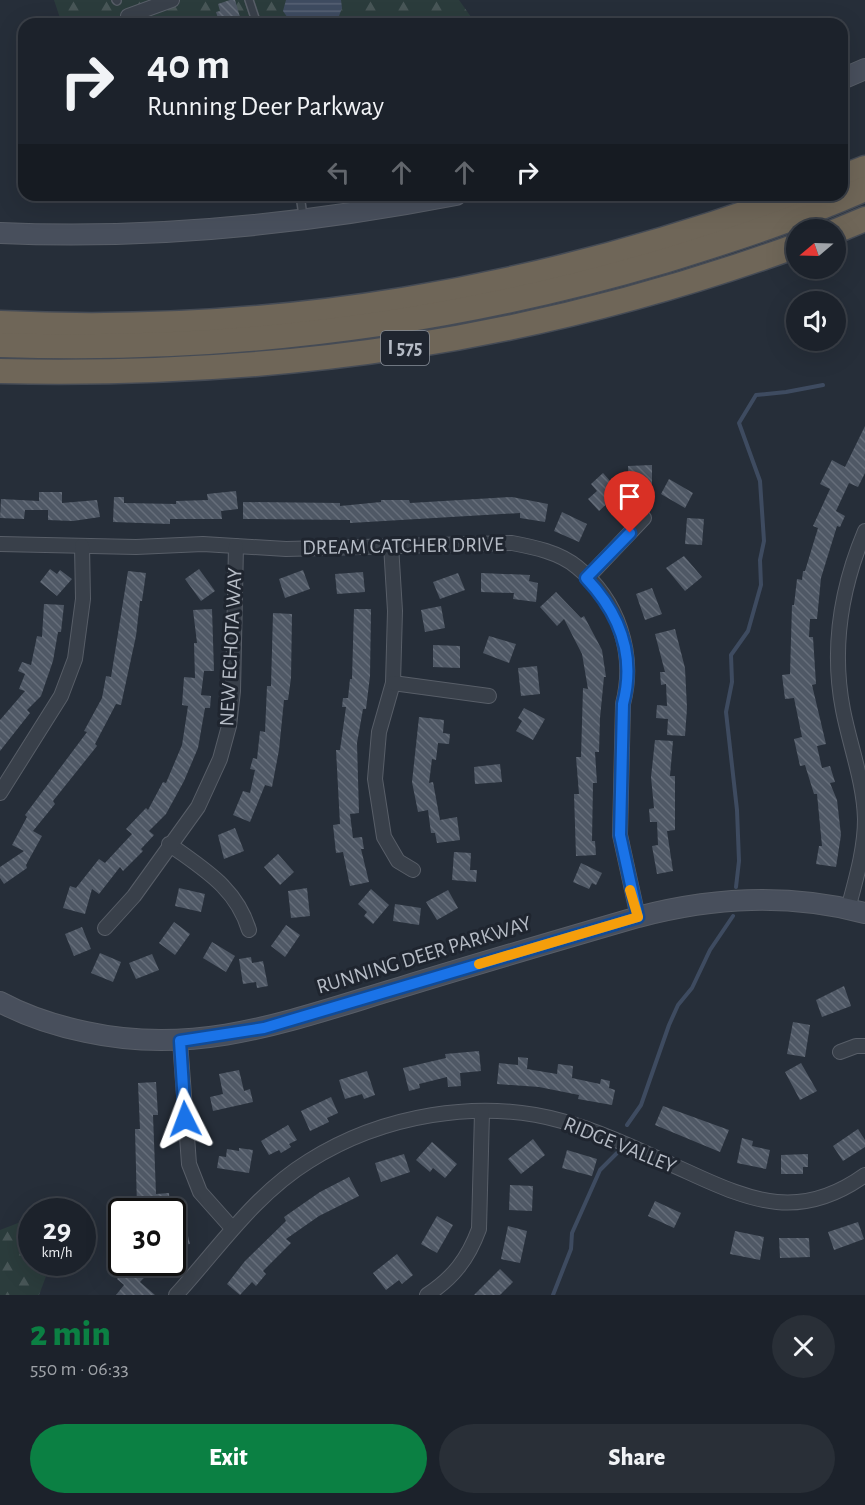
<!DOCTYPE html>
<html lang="en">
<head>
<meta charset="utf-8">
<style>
	:root { --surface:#1c222b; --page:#292f37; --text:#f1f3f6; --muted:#a0a4a9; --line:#3a3f47; --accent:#0b8043 }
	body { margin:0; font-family:"Alegreya Sans",sans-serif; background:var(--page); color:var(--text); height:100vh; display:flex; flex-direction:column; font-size:22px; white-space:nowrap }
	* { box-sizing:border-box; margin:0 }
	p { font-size:20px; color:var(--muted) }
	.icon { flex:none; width:33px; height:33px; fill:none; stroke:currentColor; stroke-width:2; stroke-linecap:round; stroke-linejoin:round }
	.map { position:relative; height:1295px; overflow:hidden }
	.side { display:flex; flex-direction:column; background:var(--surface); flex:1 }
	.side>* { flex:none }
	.hud { position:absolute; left:18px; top:18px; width:830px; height:183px; border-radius:18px; box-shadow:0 6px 24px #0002,0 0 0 2px var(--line); background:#1c222b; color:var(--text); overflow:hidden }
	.needle { width:39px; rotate:251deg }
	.tools { position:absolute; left:786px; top:219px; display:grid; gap:12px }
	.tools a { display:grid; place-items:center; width:60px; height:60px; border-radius:50%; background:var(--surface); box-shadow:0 6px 24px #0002,0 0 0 2px var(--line); font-size:30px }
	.speed { position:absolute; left:18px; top:1198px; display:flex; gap:12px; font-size:30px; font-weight:700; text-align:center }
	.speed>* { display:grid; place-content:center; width:78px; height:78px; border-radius:50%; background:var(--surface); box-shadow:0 6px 24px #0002,0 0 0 2px var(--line); line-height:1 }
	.speed small { font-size:15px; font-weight:400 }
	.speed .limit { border:3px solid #111; border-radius:9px; background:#fff; color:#111 }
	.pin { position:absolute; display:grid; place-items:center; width:51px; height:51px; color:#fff; margin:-62px -26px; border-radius:50% 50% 50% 0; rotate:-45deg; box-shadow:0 0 6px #0007 }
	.pin .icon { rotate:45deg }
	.me { position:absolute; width:66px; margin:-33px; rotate:357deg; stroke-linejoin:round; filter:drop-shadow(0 0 4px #0008) }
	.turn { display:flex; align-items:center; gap:21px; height:126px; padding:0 30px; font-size:27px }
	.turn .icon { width:78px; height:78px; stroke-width:2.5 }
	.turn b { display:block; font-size:42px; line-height:51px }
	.lanes { display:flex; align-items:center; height:57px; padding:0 30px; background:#0003; justify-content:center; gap:30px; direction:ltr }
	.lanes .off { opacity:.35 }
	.round { display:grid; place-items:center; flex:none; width:63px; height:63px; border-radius:32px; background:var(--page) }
	.overview { display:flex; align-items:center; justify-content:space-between; height:102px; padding:0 30px }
	h1 { font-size:36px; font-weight:800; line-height:45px; color:var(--accent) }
	.primary-button { display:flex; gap:12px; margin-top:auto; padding:12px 30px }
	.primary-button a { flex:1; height:69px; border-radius:36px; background:var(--accent); color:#fff; font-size:24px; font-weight:800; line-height:69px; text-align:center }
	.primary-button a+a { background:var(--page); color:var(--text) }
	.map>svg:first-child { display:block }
</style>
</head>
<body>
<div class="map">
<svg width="865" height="1295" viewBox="0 0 865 1295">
	<defs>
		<pattern id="forest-firs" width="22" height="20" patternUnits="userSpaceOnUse" patternTransform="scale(1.5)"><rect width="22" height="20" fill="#2b3c3c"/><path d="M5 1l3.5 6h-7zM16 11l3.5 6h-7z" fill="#485657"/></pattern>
		<pattern id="water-rules" width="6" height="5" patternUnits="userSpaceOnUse" patternTransform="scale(1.5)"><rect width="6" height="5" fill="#3e4b60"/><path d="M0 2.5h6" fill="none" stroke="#586375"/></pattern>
		<pattern id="building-back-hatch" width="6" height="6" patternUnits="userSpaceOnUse" patternTransform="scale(1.5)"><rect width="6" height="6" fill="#4f5865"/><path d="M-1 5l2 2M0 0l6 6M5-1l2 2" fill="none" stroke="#666e7a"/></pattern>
	</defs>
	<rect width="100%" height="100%" fill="#262e39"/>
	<g fill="url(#forest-firs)">
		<polygon points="54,0 459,0 476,24 62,24"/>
		<polygon points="31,1218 32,1263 51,1263 39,1295 0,1295 0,1230"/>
	</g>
	<polygon fill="url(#water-rules)" points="286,0 341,0 342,8 336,24 292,24 283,11"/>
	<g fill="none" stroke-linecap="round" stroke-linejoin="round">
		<g stroke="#3e4b60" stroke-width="4">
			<polyline points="736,887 739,861 737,810 726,712 732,682 731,655 748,631 761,585 760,560 764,541 760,481 739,423 756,395 786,392 823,385"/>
			<polyline points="627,1125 641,1105 669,1025 678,1005 692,988 710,950 733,916"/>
			<polyline points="553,1295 571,1249 572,1233 600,1170 617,1153"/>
		</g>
	</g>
	<g fill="url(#building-back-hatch)">
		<polygon points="230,0 235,0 242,24 220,24 216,12 220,11 218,4"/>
		<polygon points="865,426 865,473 858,487 849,483 836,511 845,516 840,527 837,526 821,578 817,619 810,619 809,637 813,637 816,684 812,685 826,744 817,746 822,768 830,766 835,782 830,783 837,800 841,835 836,867 816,864 819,846 822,846 817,794 814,794 805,765 800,766 794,739 802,737 794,698 785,699 782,675 790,674 792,605 794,605 797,579 802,580 803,571 805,571 818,528 813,526 830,489 820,484 832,460 845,467"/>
		<polygon points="652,465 652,486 641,483 641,491 629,491 628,466"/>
		<polygon points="603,473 620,492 599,511 588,499 597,491 591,484"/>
		<polygon points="669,479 693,493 685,508 661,494"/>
		<polygon points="236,491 238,509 221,511 222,519 170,519 170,524 113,522 114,497 124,497 124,503 176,504 176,501 208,500 207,494"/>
		<polygon points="39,492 62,492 62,503 97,500 100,517 73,521 48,520 48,510 25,510 24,519 0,518 1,499 39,501"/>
		<polygon points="512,497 548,504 545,522 520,518 520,513 350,523 350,520 243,519 243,502 340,503 340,506 381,502 381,500 409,500 410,503"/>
		<polygon points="562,512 587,524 579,542 554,531"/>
		<polygon points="687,518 704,519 702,545 685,544"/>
		<polygon points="684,556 702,577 685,591 666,568"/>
		<polygon points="50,569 57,574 60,570 72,579 57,596 40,582"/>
		<polygon points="199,569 215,591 201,601 185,579"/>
		<polygon points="303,570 310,589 285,598 279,579"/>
		<polygon points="128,571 146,573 142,601 140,601 136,636 121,705 116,704 95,744 97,746 53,801 55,804 33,831 42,836 26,865 27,868 4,884 0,878 0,867 24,851 12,845 27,817 25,815 87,732 84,731 102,698 106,676 111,677"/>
		<polygon points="363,572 365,592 337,594 335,574"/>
		<polygon points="458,573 465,590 440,599 433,582"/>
		<polygon points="481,573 530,575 529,581 538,583 536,602 513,599 514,593 481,592"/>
		<polygon points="652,588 662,614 645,620 636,594"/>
		<polygon points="556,592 581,618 584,616 602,650 606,677 604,677 600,718 599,752 595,752 597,783 593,783 592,841 595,841 596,855 576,856 574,794 579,794 576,757 581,757 583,688 588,689 582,654 564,619 557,626 540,607"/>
		<polygon points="44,604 64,605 61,632 58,632 53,661 41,696 27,710 30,713 0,751 0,720 25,691 19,689 25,674 18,671 22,662 31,665 37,636 42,637"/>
		<polygon points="441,606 445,628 425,632 421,610"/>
		<polygon points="212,609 214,671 204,671 201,695 211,696 210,708 205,708 198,748 184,781 166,814 149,831 154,835 141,849 143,851 123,871 120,867 99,894 92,889 85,914 63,908 70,886 76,888 99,859 105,863 132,834 126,829 146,808 148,810 163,782 166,783 182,745 188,706 182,705 184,677 195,678 194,643 197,643 193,610"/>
		<polygon points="354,609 371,609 370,676 366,709 363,709 357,743 359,813 350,814 353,838 362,837 364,849 361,849 369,882 350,886 343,852 336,853 333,825 340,824 336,750 340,750 346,707 342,707 343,698 348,698 350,679 352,679"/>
		<polygon points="273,613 292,614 291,678 288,700 284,700 279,750 272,787 265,785 250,822 233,815 243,791 250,793 255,770 250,769 253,758 257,759 260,731 265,732 267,686 271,686"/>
		<polygon points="675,629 685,668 687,708 685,736 667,735 668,719 656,718 657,705 667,706 666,684 661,685 660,672 665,672 655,634"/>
		<polygon points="489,636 516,644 509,663 483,653"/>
		<polygon points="433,645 460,646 460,668 433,667"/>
		<polygon points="537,666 540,694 521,696 518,668"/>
		<polygon points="524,708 545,719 533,740 516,731 522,721 518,718"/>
		<polygon points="419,717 444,720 443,733 450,734 449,744 438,743 436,760 432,759 429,783 433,782 440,820 457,817 460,840 437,843 435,833 431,833 428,810 418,812 412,782"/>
		<polygon points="655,740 673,741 670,776 675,776 675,830 667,831 673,871 657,874 652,846 658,845 657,822 650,822 649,809 654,808 651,777"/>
		<polygon points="500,764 502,782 475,784 474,767"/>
		<polygon points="235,828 244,851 224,859 218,835"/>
		<polygon points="454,852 471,853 470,870 477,870 476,882 452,880"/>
		<polygon points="278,854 294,872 280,885 264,867"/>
		<polygon points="581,863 602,873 596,885 592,883 589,889 573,882"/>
		<polygon points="179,888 205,894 201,912 175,906"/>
		<polygon points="307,888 310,916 291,918 288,891"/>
		<polygon points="371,889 389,905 373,924 364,916 367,912 358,904"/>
		<polygon points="448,890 458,908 437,920 426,902"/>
		<polygon points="395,904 421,908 419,925 393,921"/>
		<polygon points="174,922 190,934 175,955 159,943"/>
		<polygon points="286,925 300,935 285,957 271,946"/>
		<polygon points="82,927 91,949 74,956 65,934"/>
		<polygon points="212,942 235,956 226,972 203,958"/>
		<polygon points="100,953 121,962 113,982 91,973"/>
		<polygon points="152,954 159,970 136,979 129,963"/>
		<polygon points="251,957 252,963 263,961 268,986 257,988 256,982 243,984 239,959"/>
		<polygon points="844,986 851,1006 822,1017 816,1000"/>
		<polygon points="793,1022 810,1025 805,1057 787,1054"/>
		<polygon points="479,1051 481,1071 460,1073 461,1086 448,1087 447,1077 419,1084 420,1088 409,1091 403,1068 446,1058 445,1054"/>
		<polygon points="518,1057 528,1058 527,1069 557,1074 558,1064 573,1066 572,1078 600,1084 601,1079 610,1081 609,1088 615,1090 612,1105 578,1099 579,1095 539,1087 497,1084 499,1063 518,1065"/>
		<polygon points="801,1063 817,1091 800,1100 785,1072"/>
		<polygon points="239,1070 244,1091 250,1089 253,1102 213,1111 210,1097 223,1094 219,1074"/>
		<polygon points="367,1071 375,1095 364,1099 362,1094 345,1099 339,1080"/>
		<polygon points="156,1082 158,1115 153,1115 156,1194 169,1193 170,1207 137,1208 135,1129 140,1129 138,1083"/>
		<polygon points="331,1097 338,1113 327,1118 329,1122 310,1131 301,1111"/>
		<polygon points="663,1106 729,1130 720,1152 655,1125"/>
		<polygon points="288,1125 297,1140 289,1144 291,1147 281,1153 279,1150 269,1155 261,1141"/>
		<polygon points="858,1129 865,1140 865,1147 843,1161 833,1146"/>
		<polygon points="742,1138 753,1141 752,1146 770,1150 766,1169 737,1163"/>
		<polygon points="533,1139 545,1155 521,1174 508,1159"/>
		<polygon points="432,1142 457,1164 445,1178 433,1168 430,1172 416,1160"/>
		<polygon points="239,1148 253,1150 249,1173 217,1168 219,1156 226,1157 227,1149 239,1151"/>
		<polygon points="567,1150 597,1159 592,1176 562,1168"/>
		<polygon points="404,1154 410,1172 381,1182 375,1163"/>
		<polygon points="808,1154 808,1167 803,1167 803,1174 781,1174 781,1155"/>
		<polygon points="349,1177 359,1196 319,1216 286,1239 291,1243 263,1271 266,1274 256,1286 252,1282 240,1295 227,1284 245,1261 286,1221 284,1217 320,1192"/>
		<polygon points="510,1185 533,1186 532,1211 509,1210"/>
		<polygon points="655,1201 681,1213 674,1228 648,1216"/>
		<polygon points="183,1216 190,1244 172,1246 172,1218"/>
		<polygon points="437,1216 453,1225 437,1253 421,1244"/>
		<polygon points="858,1222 864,1239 834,1250 828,1232"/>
		<polygon points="508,1226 527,1231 520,1263 501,1259"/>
		<polygon points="735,1231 764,1237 760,1260 730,1254"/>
		<polygon points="779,1238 809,1238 810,1257 780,1258"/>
		<polygon points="397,1254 413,1275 402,1284 399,1280 386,1290 373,1273"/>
		<polygon points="132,1263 147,1263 153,1268 140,1282 155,1295 116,1295 124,1285 117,1279"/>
		<polygon points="500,1269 513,1282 500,1295 474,1295"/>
	</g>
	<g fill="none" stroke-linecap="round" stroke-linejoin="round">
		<g stroke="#585e68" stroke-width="10">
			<g id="lane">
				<polyline points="116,0 117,1"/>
				<polyline points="249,0 257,24"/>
				<polyline points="712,24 715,24"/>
				<polyline points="300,195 303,216"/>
			</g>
		</g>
		<g stroke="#585e68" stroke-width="16">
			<g id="street">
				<polyline points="128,16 172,0"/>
				<path d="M0,544L136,547L203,544L286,549L512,543C533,547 559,552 577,567C618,600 636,653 623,704L620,835L638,917"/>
				<polyline points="391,545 395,611 393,683 379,732 375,779 384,837 398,861 413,870"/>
				<polyline points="587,578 644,518"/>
				<polyline points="393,683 489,696"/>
				<polyline points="0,793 61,696 75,659 83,599 82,546"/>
				<path d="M169,844C203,869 236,887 249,930"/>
				<path d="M848,909C856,879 865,849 865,819C864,782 850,746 843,710C831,648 841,588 865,531"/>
				<polyline points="105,928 134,896 198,807 220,759 229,726 233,691 236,546"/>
				<polyline points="180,1041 189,1164 200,1192 232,1228"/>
				<polyline points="840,1052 856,1046 865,1046"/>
				<path d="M176,1295C219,1248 254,1195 309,1161C382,1115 479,1098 562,1121C605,1133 647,1154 688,1172C753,1202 801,1221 865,1175"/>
				<path d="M427,1295C453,1278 468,1259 479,1229L482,1112"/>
			</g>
		</g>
		<g stroke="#585e68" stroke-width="22">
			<g id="secondary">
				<polyline points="842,79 865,69"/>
				<path d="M0,233C153,240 306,224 456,195"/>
				<path d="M0,1002C26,1016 57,1026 86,1032C200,1057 294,1019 402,987C480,963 559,940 638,917C714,897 788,893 865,913"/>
			</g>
		</g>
		<g stroke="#454b55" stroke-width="27">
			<g id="highway">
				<polyline points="842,177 865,168"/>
				<polyline points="836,231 865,219"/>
				<path d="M0,323C278,336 536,290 797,195"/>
				<path d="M0,345C225,353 448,325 664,261C732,240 800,218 865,189"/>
				<path d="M0,371C283,377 530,342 796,246"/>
			</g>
		</g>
		<use href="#lane" stroke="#39404a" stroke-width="7"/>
		<use href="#street" stroke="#39404a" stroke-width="14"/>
		<use href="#secondary" stroke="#484f5c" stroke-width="20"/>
		<use href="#highway" stroke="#6f6658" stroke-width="24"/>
	</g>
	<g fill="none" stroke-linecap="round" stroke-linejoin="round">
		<g stroke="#114b97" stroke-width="15">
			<path id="route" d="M185,1119L180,1041L264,1028L638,917L620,835L623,704C636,655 620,614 586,578L630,533"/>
		</g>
		<use href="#route" stroke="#1a73e8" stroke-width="10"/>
		<polyline stroke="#f59e0b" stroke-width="10" points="479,964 638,917 630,890"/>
	</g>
	<g text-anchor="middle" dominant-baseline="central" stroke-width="6" stroke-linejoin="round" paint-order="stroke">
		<rect fill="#1f252f" stroke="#888e98" stroke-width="1.5" x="381" y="331" width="48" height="34" rx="4.5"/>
		<g font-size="20" font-weight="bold" fill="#b5bbc5">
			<text x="405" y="348">I 575</text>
		</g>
		<g font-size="21" fill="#b5bbc5" stroke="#1f252f">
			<text transform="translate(403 546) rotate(-1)">DREAM CATCHER DRIVE</text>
			<text transform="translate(231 647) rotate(-87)">NEW ECHOTA WAY</text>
			<text transform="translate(424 955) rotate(-17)">RUNNING DEER PARKWAY</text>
			<text transform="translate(620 1145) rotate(22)">RIDGE VALLEY</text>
		</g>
	</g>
</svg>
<div class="tools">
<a><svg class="needle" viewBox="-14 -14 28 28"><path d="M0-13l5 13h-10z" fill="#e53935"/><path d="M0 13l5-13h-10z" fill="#a0a4a9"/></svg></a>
<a><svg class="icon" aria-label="sound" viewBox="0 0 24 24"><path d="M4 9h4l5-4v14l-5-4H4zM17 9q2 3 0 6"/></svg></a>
</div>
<div class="speed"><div>29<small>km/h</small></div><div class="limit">30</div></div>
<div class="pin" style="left:630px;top:533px;background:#d93025"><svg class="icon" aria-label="arrive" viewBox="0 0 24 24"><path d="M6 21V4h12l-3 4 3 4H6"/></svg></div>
<svg class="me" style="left:185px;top:1119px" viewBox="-20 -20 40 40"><path d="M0-17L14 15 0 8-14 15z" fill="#1a73e8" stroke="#fff" stroke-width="4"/></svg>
<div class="hud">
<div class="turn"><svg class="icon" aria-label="right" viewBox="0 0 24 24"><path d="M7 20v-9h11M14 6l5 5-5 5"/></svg><div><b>40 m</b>Running Deer Parkway</div></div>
<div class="lanes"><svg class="icon off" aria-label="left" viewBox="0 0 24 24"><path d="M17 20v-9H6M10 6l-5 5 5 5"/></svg><svg class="icon off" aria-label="ahead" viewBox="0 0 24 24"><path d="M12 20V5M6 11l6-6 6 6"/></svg><svg class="icon off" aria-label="ahead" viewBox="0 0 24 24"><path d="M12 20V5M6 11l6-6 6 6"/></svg><svg class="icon" aria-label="right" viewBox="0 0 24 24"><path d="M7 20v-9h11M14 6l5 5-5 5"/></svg></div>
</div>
</div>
<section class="side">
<div class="overview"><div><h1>2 min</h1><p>550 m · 06:33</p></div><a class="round"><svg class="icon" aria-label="close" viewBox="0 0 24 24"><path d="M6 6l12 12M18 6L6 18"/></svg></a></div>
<div class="primary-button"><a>Exit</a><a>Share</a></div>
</section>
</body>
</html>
